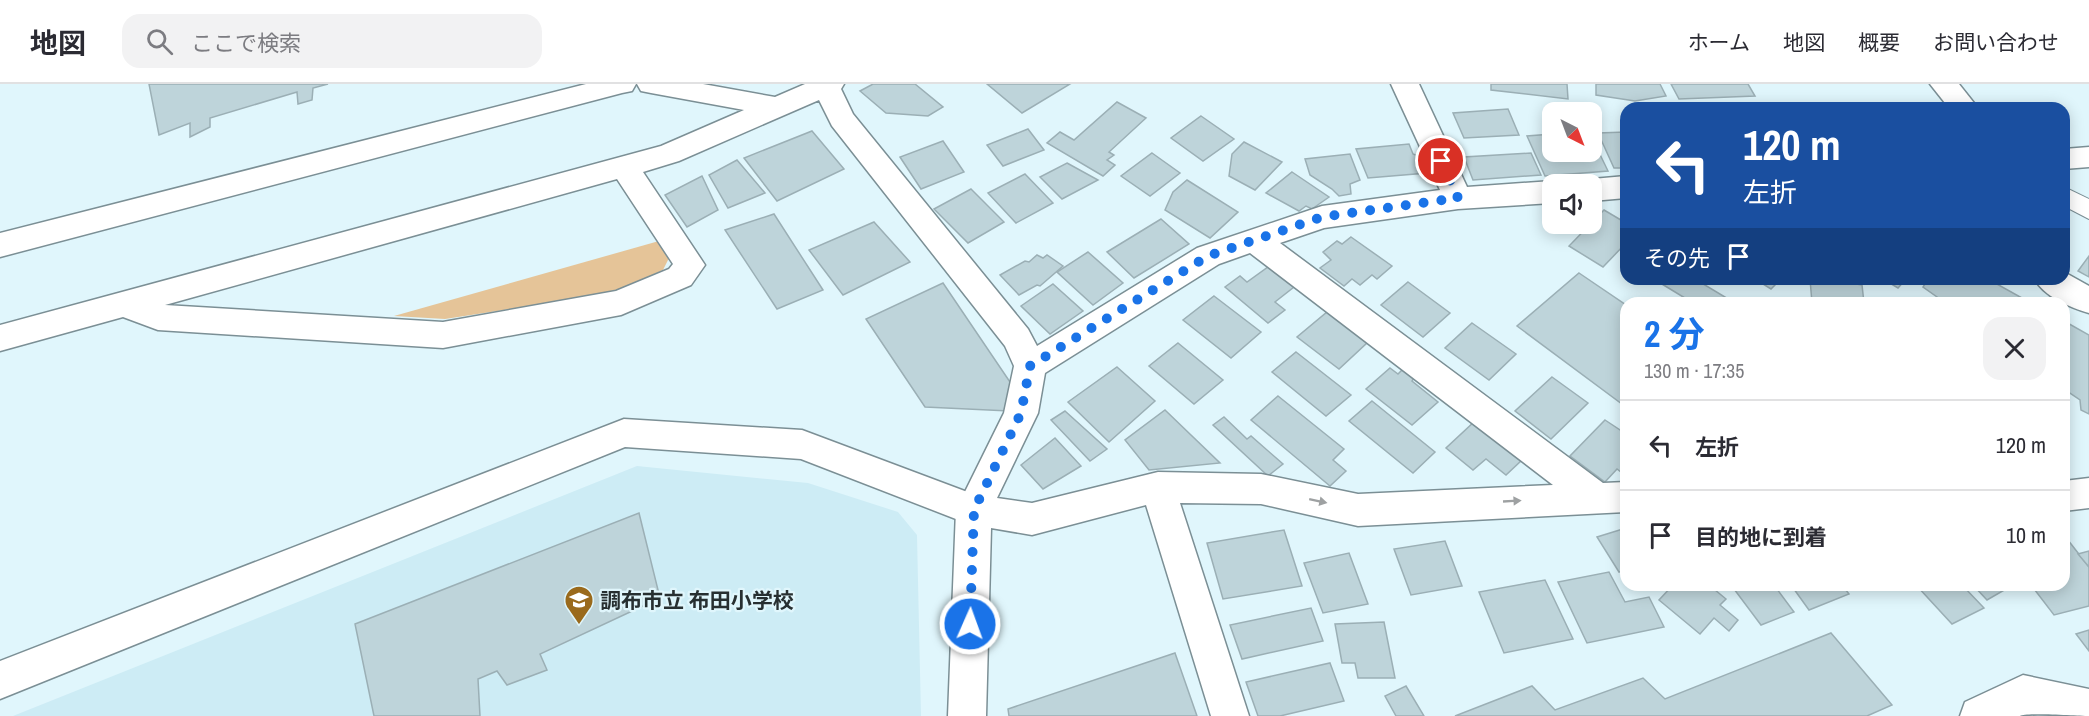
<!DOCTYPE html>
<html lang="ja">
<head>
<meta charset="utf-8">
<style>
	:root { --surface:#fff; --page:#f2f2f3; --text:#2b2b33; --muted:#7c7c81; --line:#e1e1e2; --accent:#1a73e8 }
	body { margin:0; font-family:"Archivo Narrow","Noto Sans JP",sans-serif; background:var(--page); color:var(--text); height:100vh; display:flex; flex-direction:column; font-size:22px; white-space:nowrap }
	* { box-sizing:border-box; margin:0 }
	p { font-size:20px; color:var(--muted) }
	.icon { flex:none; width:33px; height:33px; fill:none; stroke:currentColor; stroke-width:2; stroke-linecap:round; stroke-linejoin:round }
	.map { position:relative; flex:1; overflow:hidden }
	.sheet { position:absolute; left:1620px; top:213px; width:450px; height:294px; display:flex; flex-direction:column; background:var(--surface); border-radius:18px; box-shadow:0 3px 15px #0003 }
	.sheet>* { flex:none }
	.top-card { position:absolute; left:1620px; top:18px; width:450px; height:183px; border-radius:18px; box-shadow:0 3px 15px #0003; background:#1a4fa0; color:#fff; overflow:hidden }
	.needle { width:39px; rotate:138deg }
	.tools { position:absolute; left:1542px; top:18px; display:grid; gap:12px }
	.tools a { display:grid; place-items:center; width:60px; height:60px; border-radius:12px; background:var(--surface); box-shadow:0 3px 15px #0003; font-size:30px }
	.pin { position:absolute; display:grid; place-items:center; width:51px; height:51px; color:#fff; margin:-26px; border:3px solid #fff; border-radius:50%; box-shadow:0 2px 6px #0007 }
	.me { position:absolute; width:66px; margin:-33px; rotate:2deg; stroke-linejoin:round; filter:drop-shadow(0 0 4px #0008) }
	.turn { display:flex; align-items:center; gap:21px; height:126px; padding:0 24px; font-size:27px }
	.turn .icon { width:78px; height:78px; stroke-width:2.5 }
	.turn b { display:block; font-size:42px; line-height:51px }
	.then { display:flex; align-items:center; height:57px; padding:0 24px; background:#0003; gap:12px; font-size:22px }
	.round { display:grid; place-items:center; flex:none; width:63px; height:63px; border-radius:18px; background:var(--page) }
	.head { display:flex; align-items:center; justify-content:space-between; height:102px; padding:0 24px }
	h1 { font-size:36px; font-weight:700; line-height:45px; color:var(--accent) }
	ul { padding:0; list-style:none }
	li { display:flex; align-items:center; gap:18px; height:90px; padding:0 24px; border-top:2px solid var(--line) }
	li div { flex:1 }
	li b { display:block; font-size:22px }
	li em { font-style:normal }
	header { display:flex; align-items:center; gap:36px; box-sizing:border-box; height:84px; padding:0 30px; background:var(--surface); border-bottom:2px solid var(--line) }
	header strong { font-size:28px }
	nav { display:flex; gap:33px; margin-inline-start:auto; font-size:21px }
	.search { width:420px; height:54px; background:var(--page); display:flex; align-items:center; gap:15px; box-sizing:border-box; padding:0 21px; border-radius:18px; color:var(--muted); font-size:22px }
	.map>svg:first-child { display:block }
</style>
</head>
<body>
<header>
<strong>地図</strong>
<div class="search"><svg class="icon" aria-label="search" viewBox="0 0 24 24"><circle cx="10" cy="10" r="6"/><path d="M15 15l6 6"/></svg>ここで検索</div>
<nav><a>ホーム</a><a>地図</a><a>概要</a><a>お問い合わせ</a></nav>
</header>
<div class="map">
<svg width="2089" height="632" viewBox="0 0 2089 632">
	<rect width="100%" height="100%" fill="#e0f6fc"/>
	<polygon fill="#cdecf5" points="637,382 808,399 898,428 917,451 921,632 13,632"/>
	<polygon fill="#e5c498" points="659,157 669,174 663,186 612,209 445,235 394,232"/>
	<g fill="#bed4da" stroke="#9bafb5" stroke-width="1.5">
		<polygon points="149,0 328,0 313,4 312,16 298,20 297,8 210,34 210,43 190,53 190,39 159,51"/>
		<polygon points="873,0 915,0 943,23 928,32 886,29 860,7"/>
		<polygon points="987,0 1070,0 1022,29"/>
		<polygon points="1491,0 1567,0 1568,15 1491,6"/>
		<polygon points="1596,0 1660,0 1666,12 1635,17 1596,11"/>
		<polygon points="1671,0 1748,0 1755,12 1679,15"/>
		<polygon points="1117,18 1146,34 1109,68 1114,71 1107,76 1115,81 1103,92 1047,59 1060,48 1074,56"/>
		<polygon points="1508,25 1519,51 1464,54 1453,29"/>
		<polygon points="1201,32 1234,55 1203,77 1171,54"/>
		<polygon points="1028,45 1044,66 1003,82 987,61"/>
		<polygon points="812,47 844,85 777,117 744,74"/>
		<polygon points="1626,48 1626,84 1614,84 1598,49"/>
		<polygon points="1552,50 1552,68 1592,68 1592,54 1608,87 1545,92 1527,52"/>
		<polygon points="943,57 964,88 921,105 900,73"/>
		<polygon points="1244,58 1282,78 1255,106 1229,92 1232,70"/>
		<polygon points="1409,60 1413,70 1421,73 1427,89 1368,94 1356,65"/>
		<polygon points="1152,69 1180,89 1150,112 1121,92"/>
		<polygon points="1531,69 1541,91 1473,96 1464,73"/>
		<polygon points="1350,70 1360,96 1350,100 1351,110 1339,112 1332,105 1310,91 1305,75"/>
		<polygon points="737,76 765,109 728,124 709,91"/>
		<polygon points="1067,79 1098,96 1062,115 1040,93"/>
		<polygon points="1292,88 1329,113 1312,125 1306,122 1299,127 1266,109"/>
		<polygon points="1025,90 1053,119 1016,139 988,109"/>
		<polygon points="702,92 718,126 687,143 665,111"/>
		<polygon points="1187,96 1238,128 1210,154 1165,126 1173,108"/>
		<polygon points="971,105 1004,138 968,159 934,125"/>
		<polygon points="1604,126 1626,139 1626,159 1603,183 1569,162"/>
		<polygon points="774,130 823,206 777,225 725,146"/>
		<polygon points="1161,135 1189,160 1134,194 1107,168"/>
		<polygon points="874,138 910,178 843,211 809,166"/>
		<polygon points="1351,153 1392,182 1377,195 1372,191 1360,201 1352,195 1344,202 1320,184 1331,176 1323,168 1337,157 1342,160"/>
		<polygon points="1088,168 1123,199 1093,221 1057,188"/>
		<polygon points="1037,171 1043,174 1047,171 1063,182 1040,202 1037,201 1019,211 1000,191 1025,177 1029,178"/>
		<polygon points="2089,172 2089,193 2078,187"/>
		<polygon points="1268,183 1294,203 1275,218 1285,226 1268,239 1225,203 1240,192 1247,198"/>
		<polygon points="1579,189 1626,221 1626,323 1517,242"/>
		<polygon points="1659,195 1695,195 1735,219 1693,219 1657,197"/>
		<polygon points="1755,195 1781,195 1771,205"/>
		<polygon points="1810,195 1827,195 1862,201 1864,219 1812,219"/>
		<polygon points="1883,195 1906,195 1898,204"/>
		<polygon points="1928,195 1988,195 2031,219 1934,219 1937,213 1923,203"/>
		<polygon points="1408,198 1450,229 1423,253 1381,221"/>
		<polygon points="943,199 1010,298 1009,327 925,323 866,235"/>
		<polygon points="1053,200 1083,227 1050,250 1021,222"/>
		<polygon points="1214,212 1261,248 1231,274 1183,236"/>
		<polygon points="1327,228 1368,258 1339,285 1297,253"/>
		<polygon points="2064,237 2089,251 2089,330 2081,326 2080,316 2064,305"/>
		<polygon points="1472,239 1516,270 1489,296 1445,264"/>
		<polygon points="1178,259 1223,296 1194,320 1149,282"/>
		<polygon points="1296,268 1351,311 1326,332 1272,288"/>
		<polygon points="1117,283 1155,317 1109,358 1068,318"/>
		<polygon points="1390,284 1398,290 1404,284 1415,292 1412,297 1438,318 1412,341 1366,305"/>
		<polygon points="1552,293 1588,319 1551,355 1515,327"/>
		<polygon points="1278,312 1344,365 1333,376 1346,387 1330,402 1251,336"/>
		<polygon points="1372,317 1435,368 1413,389 1349,337"/>
		<polygon points="1165,326 1220,379 1149,386 1125,356"/>
		<polygon points="1065,327 1107,365 1090,377 1051,336"/>
		<polygon points="1224,333 1247,355 1251,352 1283,380 1268,392 1213,341"/>
		<polygon points="1605,336 1626,350 1626,392 1617,385 1605,398 1570,372"/>
		<polygon points="1475,337 1523,375 1506,391 1486,375 1473,386 1446,364"/>
		<polygon points="1055,354 1081,382 1043,405 1021,381"/>
		<polygon points="639,429 660,514 540,570 547,586 507,601 497,587 478,595 480,632 374,632 355,540"/>
		<polygon points="1626,444 1626,486 1619,488 1597,453"/>
		<polygon points="1284,446 1302,502 1223,515 1207,459"/>
		<polygon points="2064,451 2089,483 2089,522 2054,531 2031,501 2064,501"/>
		<polygon points="1445,457 1462,502 1411,511 1394,465"/>
		<polygon points="2089,467 2089,483 2078,470"/>
		<polygon points="1349,469 1368,520 1323,529 1304,479"/>
		<polygon points="1609,488 1625,518 1649,513 1664,543 1587,559 1558,498"/>
		<polygon points="1545,496 1573,555 1504,569 1479,508"/>
		<polygon points="1673,501 1709,501 1726,515 1720,521 1738,536 1729,547 1714,534 1700,550 1659,516"/>
		<polygon points="1731,501 1774,501 1794,528 1761,541"/>
		<polygon points="1791,501 1842,501 1849,510 1809,526"/>
		<polygon points="1916,501 1962,501 1984,524 1952,540"/>
		<polygon points="1973,501 2013,501 1987,516"/>
		<polygon points="1311,524 1323,557 1242,575 1230,541"/>
		<polygon points="1384,538 1395,594 1358,594 1355,579 1342,579 1335,540"/>
		<polygon points="2089,546 2089,567 2076,550"/>
		<polygon points="1831,549 1892,621 1867,632 1455,632 1532,602 1555,626 1643,594 1665,615"/>
		<polygon points="1175,569 1197,632 1009,632 1008,625"/>
		<polygon points="1330,579 1344,617 1280,632 1258,632 1246,598"/>
		<polygon points="1406,602 1424,632 1396,632 1385,612"/>
	</g>
	<g fill="none" stroke-linecap="round" stroke-linejoin="round">
		<g stroke="#7b8f95" stroke-width="2">
			<polygon id="service" points="2064,103 2089,115 2089,135 2064,122"/>
		</g>
		<g stroke="#7b8f95" stroke-width="3">
			<g id="minor">
				<polygon points="586,0 636,0 632,7 622,9 0,173 0,149"/>
				<path d="M637,0H703L775,13L805,0H844L841,5L853,30L1028,245L1037,262L1197,164L1322,122L1440,106L1391,0H1419L1467,103L1552,97L1562,100H1552V119L1458,125L1324,144L1280,159L1603,399L1626,398V428L1358,442L1261,420L1180,419L1249,632H1211L1146,421L1032,451L991,444L986,632H948L956,426L1004,329L1014,282L1005,262L832,42L819,16L679,77L643,88L705,181L691,201L621,231L443,264L158,246L123,233L0,267V241L661,62L744,26L651,9L641,7ZM617,95L673,180L669,185L616,207L443,238L165,221ZM1250,169L1553,401L1358,410L1261,390L1158,388L1032,419L997,414L1038,329L1045,289L1219,180Z"/>
				<polygon points="1930,0 1959,0 1978,24 1949,24"/>
				<polygon points="2089,63 2089,83 2064,85 2064,65"/>
				<polygon points="1626,92 1626,114 1592,117 1592,100 1581,100 1592,95"/>
				<path d="M2064,188L2089,202V229C2071,224 2043,212 2035,195H2064Z"/>
				<polygon points="2089,394 2089,424 2064,427 2064,397"/>
				<path d="M2023,591L2089,605V632C2077,632 2026,628 2020,632H1960L1965,618Z"/>
			</g>
		</g>
		<g stroke="#7b8f95" stroke-width="3">
			<polygon id="tertiary" points="624,335 802,346 986,415 992,426 986,437 974,442 801,375 625,363 0,615 0,577"/>
		</g>
		<use href="#service" fill="#fff" fill-rule="evenodd"/>
		<use href="#minor" fill="#fff" fill-rule="evenodd"/>
		<use href="#tertiary" fill="#fff" fill-rule="evenodd"/>
	</g>
	<defs><path id="oneway-solid" d="M-6-.8H1V-3.2L6.5 0L1 3.2V.8H-6Z" transform="scale(1.5)"/></defs>
	<g fill="#9ea1a2">
		<use href="#oneway-solid" transform="translate(1318 417) rotate(12)"/>
		<use href="#oneway-solid" transform="translate(1512 417) rotate(-3)"/>
	</g>
	<g fill="none" stroke-linecap="round" stroke-linejoin="round">
		<polyline stroke="#1a73e8" stroke-width="10" stroke-dasharray="0 18" points="970,540 974,426 1021,329 1030,282 1208,172 1322,133 1458,114 1441,77"/>
	</g>
	<defs>
		<g id="school-pin" transform="scale(1.5)"><path d="M0 17L-7.5 6A9.5 9.5 0 1 1 7.5 6Z" fill="#9a6a1c" stroke="#e0f6fc"/><path d="M0-5L7-2L0 1L-7-2ZM-4 1L0 2.5L4 1V4Q0 6-4 4Z" fill="#fff"/></g>
	</defs>
	<g fill-rule="evenodd">
		<use href="#school-pin" x="579" y="516"/>
	</g>
	<g text-anchor="middle" dominant-baseline="central" stroke-width="4.5" stroke-linejoin="round" paint-order="stroke">
		<g font-size="21" font-weight="bold" fill="#272f31" stroke="#e0f6fc" text-anchor="start">
			<text x="600" y="516">調布市立 布田小学校</text>
		</g>
	</g>
</svg>
<div class="tools">
<a><svg class="needle" viewBox="-14 -14 28 28"><path d="M0-13l5 13h-10z" fill="#e53935"/><path d="M0 13l5-13h-10z" fill="#7c7c81"/></svg></a>
<a><svg class="icon" aria-label="sound" viewBox="0 0 24 24"><path d="M4 9h4l5-4v14l-5-4H4zM17 9q2 3 0 6"/></svg></a>
</div>
<div class="pin" style="left:1441px;top:77px;background:#d93025"><svg class="icon" aria-label="arrive" viewBox="0 0 24 24"><path d="M6 21V4h12l-3 4 3 4H6"/></svg></div>
<svg class="me" style="left:970px;top:540px" viewBox="-20 -20 40 40"><circle r="17" fill="#1a73e8" stroke="#fff" stroke-width="3"/><path d="M0-11L8 9 0 5-8 9z" fill="#fff"/></svg>
<div class="top-card">
<div class="turn"><svg class="icon" aria-label="left" viewBox="0 0 24 24"><path d="M17 20v-9H6M10 6l-5 5 5 5"/></svg><div><b>120 m</b>左折</div></div>
<div class="then">その先<svg class="icon" aria-label="arrive" viewBox="0 0 24 24"><path d="M6 21V4h12l-3 4 3 4H6"/></svg></div>
</div>
<section class="sheet">
<div class="head"><div><h1>2 分</h1><p>130 m · 17:35</p></div><a class="round"><svg class="icon" aria-label="close" viewBox="0 0 24 24"><path d="M6 6l12 12M18 6L6 18"/></svg></a></div>
<ul>
<li><svg class="icon" aria-label="left" viewBox="0 0 24 24"><path d="M17 20v-9H6M10 6l-5 5 5 5"/></svg><div><b>左折</b></div><em>120 m</em></li>
<li><svg class="icon" aria-label="arrive" viewBox="0 0 24 24"><path d="M6 21V4h12l-3 4 3 4H6"/></svg><div><b>目的地に到着</b></div><em>10 m</em></li>
</ul>
</section>
</div>
</body>
</html>
